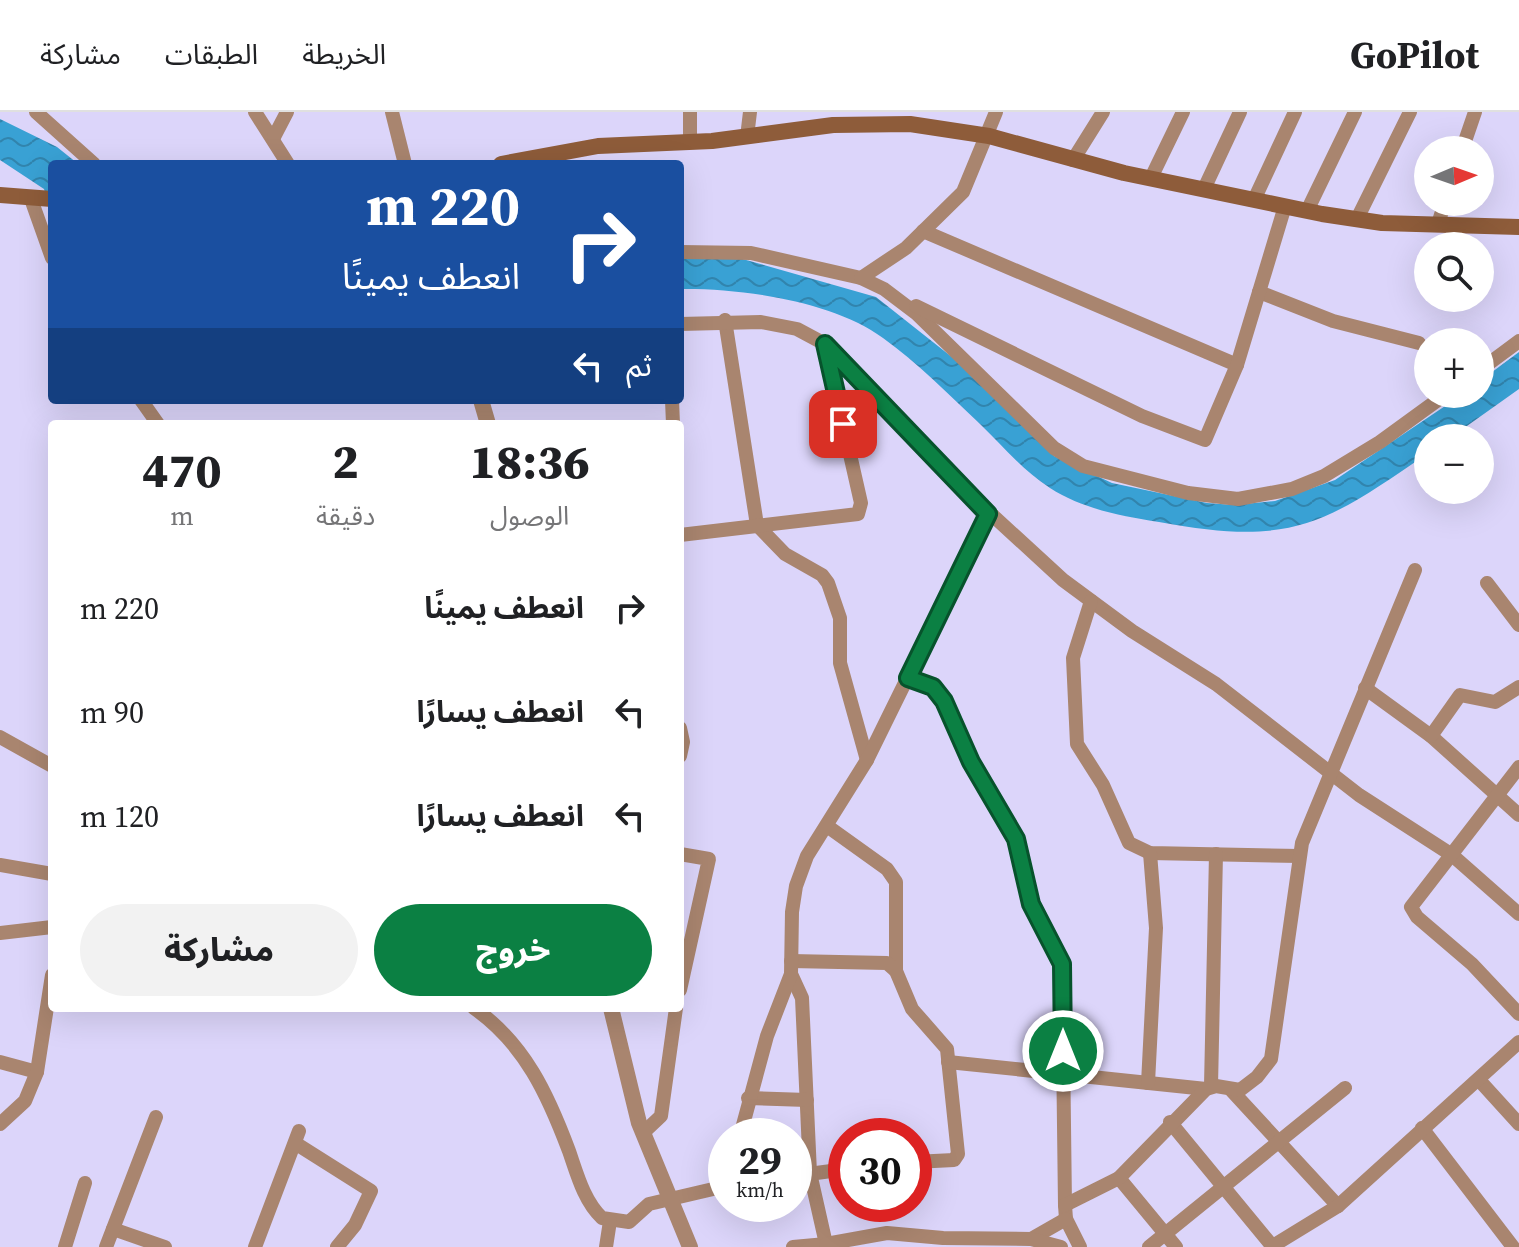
<!DOCTYPE html>
<html lang="ar">
<head>
<meta charset="utf-8">
<style>
	:root { --surface:#fff; --page:#f2f2f2; --text:#202124; --muted:#757577; --line:#e0e0e0; --accent:#0b8043 }
	body { margin:0; font-family:"Source Serif 4","Noto Sans Arabic",serif; background:var(--page); color:var(--text); direction:rtl; height:100vh; display:flex; flex-direction:column; font-size:30px; white-space:nowrap }
	* { box-sizing:border-box; margin:0 }
	p { font-size:26px; color:var(--muted) }
	.icon { flex:none; width:44px; height:44px; fill:none; stroke:currentColor; stroke-width:2; stroke-linecap:round; stroke-linejoin:round }
	.map { position:relative; flex:1; overflow:hidden; direction:ltr }
	.side { position:absolute; left:48px; top:308px; width:636px; height:592px; display:flex; flex-direction:column; background:var(--surface); border-radius:8px; box-shadow:0 8px 32px #0002; direction:rtl }
	.side>* { flex:none }
	.banner { position:absolute; left:48px; top:48px; width:636px; height:244px; border-radius:8px; box-shadow:0 8px 32px #0002; direction:rtl; background:#1a4fa0; color:#fff; overflow:hidden }
	.needle { width:52px; rotate:88deg }
	.tools { position:absolute; left:1414px; top:24px; display:grid; gap:16px }
	.tools a { display:grid; place-items:center; width:80px; height:80px; border-radius:50%; background:var(--surface); box-shadow:0 8px 32px #0002; font-size:40px }
	.speed { position:absolute; left:708px; top:1006px; display:flex; gap:16px; font-size:40px; font-weight:700; text-align:center }
	.speed>* { display:grid; place-content:center; width:104px; height:104px; border-radius:50%; background:var(--surface); box-shadow:0 8px 32px #0002; line-height:1 }
	.speed small { font-size:20px; font-weight:400 }
	.speed .limit { border:12px solid #d22; background:#fff; color:#111 }
	.pin { position:absolute; display:grid; place-items:center; width:68px; height:68px; color:#fff; margin:-34px; border-radius:16px; box-shadow:0 4px 12px #0006 }
	.me { position:absolute; width:88px; margin:-44px; rotate:0deg; stroke-linejoin:round; filter:drop-shadow(0 0 6px #0008) }
	.turn { display:flex; align-items:center; gap:28px; height:168px; padding:0 32px; font-size:36px }
	.turn .icon { width:104px; height:104px; stroke-width:2.5 }
	.turn b { display:block; font-size:56px; line-height:68px }
	.then { display:flex; align-items:center; height:76px; padding:0 32px; background:#0003; gap:16px; font-size:30px }
	.eta { display:flex; justify-content:space-evenly; align-items:center; height:136px; text-align:center }
	.eta b { font-size:48px; font-weight:800; line-height:56px }
	.action { display:flex; gap:16px; margin-top:auto; padding:16px 32px }
	.action a { flex:1; height:92px; border-radius:48px; background:var(--accent); color:#fff; font-size:32px; font-weight:800; line-height:92px; text-align:center }
	.action a+a { background:var(--page); color:var(--text) }
	ul { padding:0; list-style:none }
	li { display:flex; align-items:center; gap:24px; height:104px; padding:0 32px }
	li div { flex:1 }
	li b { display:block; font-size:30px }
	li em { font-style:normal }
	header { display:flex; align-items:center; gap:48px; box-sizing:border-box; height:112px; padding:0 40px; background:var(--surface); border-bottom:2px solid var(--line) }
	header strong { font-size:38px }
	nav { display:flex; gap:44px; margin-inline-start:auto; font-size:28px }
	.map>svg:first-child { display:block }
</style>
</head>
<body>
<header>
<strong>GoPilot</strong>
<nav><a>الخريطة</a><a>الطبقات</a><a>مشاركة</a></nav>
</header>
<div class="map">
<svg width="1519" height="1135" viewBox="0 0 1519 1135">
	<defs>
		<pattern id="water-waves" width="16" height="10" patternUnits="userSpaceOnUse" patternTransform="scale(2)"><rect width="16" height="10" fill="#39a1d4"/><path d="M0 5q4-4 8 0t8 0" fill="none" stroke="#3184ad"/></pattern>
	</defs>
	<rect width="100%" height="100%" fill="#dcd5fa"/>
	<g fill="url(#water-waves)">
		<polygon points="0,7 57,35 77,51 52,52 52,103 44,77 0,48"/>
		<path d="M680,146H739L876,185L967,257L1054,344L1112,371L1207,391L1234,393L1275,389L1335,368L1463,282H1480V269L1519,240V277L1450,326H1428V341C1322,415 1289,434 1159,410C1121,404 1083,397 1050,376C1022,358 1002,333 979,311C948,282 918,251 883,226C833,189 741,176 680,177Z"/>
	</g>
	<g fill="none" stroke-linecap="round" stroke-linejoin="round">
		<g stroke="#a9856f" stroke-width="14">
			<polyline points="36,0 94,52"/>
			<polyline points="255,0 288,52"/>
			<polyline points="392,0 405,52"/>
			<polyline points="690,0 690,30"/>
			<polyline points="274,25 287,0"/>
			<polyline points="747,25 750,0"/>
			<polyline points="1462,38 1475,0"/>
			<polyline points="1073,48 1103,0"/>
			<polyline points="1151,66 1183,0"/>
			<polyline points="1204,77 1240,0"/>
			<polyline points="31,87 52,146"/>
			<polyline points="1254,88 1295,0"/>
			<polyline points="1307,99 1355,0"/>
			<polyline points="1357,107 1410,0"/>
			<polyline points="1438,112 1445,90"/>
			<polyline points="923,119 1237,253"/>
			<polyline points="680,140 751,141 861,166 884,177 917,202 1054,336 1083,354 1188,381 1238,387 1292,377 1324,364 1380,330 1446,282"/>
			<polyline points="861,166 906,136 963,80 996,0"/>
			<polyline points="1259,180 1333,209 1419,231"/>
			<polyline points="916,194 1142,304 1205,328 1237,253 1285,94"/>
			<polyline points="725,208 757,413 785,442 822,463 828,471 840,506 840,551 867,648"/>
			<polyline points="680,212 761,210 797,217 825,232 953,367 1063,468 1132,519 1216,572 1359,683 1452,743 1519,802"/>
			<polyline points="1480,258 1519,229"/>
			<polyline points="141,288 158,312"/>
			<polyline points="672,288 673,312"/>
			<polyline points="680,423 858,402 861,391 825,232"/>
			<polyline points="1487,471 1519,513"/>
			<polyline points="1091,489 1073,546 1077,632 1103,673 1129,731 1150,741 1299,744"/>
			<polyline points="908,566 933,575 944,589 971,650 1016,727 1031,792 1062,852 1065,1093 1066,1107 1080,1135"/>
			<polyline points="1365,576 1431,624 1519,703"/>
			<polyline points="680,616 683,630 680,644"/>
			<polyline points="1431,624 1460,583 1495,590 1519,575"/>
			<polyline points="0,625 52,654"/>
			<polyline points="1519,655 1411,795 1417,805 1472,852 1519,902"/>
			<polyline points="827,714 887,757 896,770 896,859"/>
			<polyline points="680,742 709,747 680,878"/>
			<polyline points="0,753 52,762"/>
			<polyline points="0,821 52,815"/>
			<polyline points="791,849 887,851 896,859 912,897 947,937 958,1042 954,1048 914,1050"/>
			<polyline points="791,862 802,886 810,1061 826,1132 793,1135"/>
			<path d="M474,896C525,932 548,983 569,1039C577,1062 584,1089 602,1106L629,1110L649,1092L726,1074"/>
			<polyline points="0,950 37,960"/>
			<polyline points="948,950 1206,977"/>
			<polyline points="1479,968 1519,1012"/>
			<polyline points="1148,971 1156,816 1150,741"/>
			<polyline points="1211,974 1216,742"/>
			<polyline points="1232,979 1338,1094"/>
			<polyline points="748,986 807,988"/>
			<polyline points="1170,1010 1273,1135"/>
			<polyline points="0,1012 25,989 37,960 52,863"/>
			<polyline points="1422,1016 1513,1135"/>
			<polyline points="643,1021 661,1004 676,896"/>
			<polyline points="740,1024 767,924 791,862 792,800 796,774 807,744 867,648 988,402"/>
			<polyline points="295,1031 371,1079 355,1113 337,1135"/>
			<polyline points="794,1064 846,1057"/>
			<polyline points="1119,1066 1176,1135"/>
			<polyline points="1065,1093 1119,1066 1206,977 1216,974 1240,978 1257,965 1271,947 1302,731 1415,458"/>
			<polyline points="113,1117 165,1135"/>
			<polyline points="1031,1127 1066,1107"/>
			<polyline points="826,1132 887,1121 943,1126 1031,1127 1061,1135"/>
			<polyline points="65,1135 85,1071"/>
			<polyline points="106,1135 156,1005"/>
			<polyline points="255,1135 299,1019"/>
			<polyline points="606,1135 610,1109"/>
			<polyline points="1149,1135 1345,976"/>
			<polyline points="1271,1135 1338,1094 1519,930"/>
		</g>
		<g stroke="#a9856f" stroke-width="16">
			<polyline points="481,288 488,312"/>
			<polyline points="611,896 639,1011 690,1135"/>
		</g>
		<g stroke="#8e5c3a" stroke-width="16">
			<polyline points="501,52 598,34 712,29 833,13 910,12 989,24 1124,61 1322,102 1382,111 1519,115"/>
			<polyline points="0,83 52,87"/>
		</g>
	</g>
	<g fill="none" stroke-linecap="round" stroke-linejoin="round">
		<g stroke="#07532c" stroke-width="20">
			<polyline id="route" points="843,312 825,232 988,402 908,566 933,575 944,589 971,650 1016,727 1031,792 1062,852 1063,939"/>
		</g>
		<use href="#route" stroke="#0b8043" stroke-width="14"/>
	</g>
</svg>
<div class="tools">
<a><svg class="needle" viewBox="-14 -14 28 28"><path d="M0-13l5 13h-10z" fill="#e53935"/><path d="M0 13l5-13h-10z" fill="#757577"/></svg></a>
<a><svg class="icon" aria-label="search" viewBox="0 0 24 24"><circle cx="10" cy="10" r="6"/><path d="M15 15l6 6"/></svg></a>
<a>+</a>
<a>−</a>
</div>
<div class="speed"><div>29<small>km/h</small></div><div class="limit">30</div></div>
<div class="pin" style="left:843px;top:312px;background:#d93025"><svg class="icon" aria-label="arrive" viewBox="0 0 24 24"><path d="M6 21V4h12l-3 4 3 4H6"/></svg></div>
<svg class="me" style="left:1063px;top:939px" viewBox="-20 -20 40 40"><circle r="17" fill="#0b8043" stroke="#fff" stroke-width="3"/><path d="M0-11L8 9 0 5-8 9z" fill="#fff"/></svg>
<div class="banner">
<div class="turn"><svg class="icon" aria-label="right" viewBox="0 0 24 24"><path d="M7 20v-9h11M14 6l5 5-5 5"/></svg><div><b>220 m</b>انعطف يمينًا</div></div>
<div class="then">ثم<svg class="icon" aria-label="left" viewBox="0 0 24 24"><path d="M17 20v-9H6M10 6l-5 5 5 5"/></svg></div>
</div>
<section class="side">
<div class="eta">
<div><b>18:36</b><p>الوصول</p></div>
<div><b>2</b><p>دقيقة</p></div>
<div><b>470</b><p>m</p></div>
</div>
<ul>
<li><svg class="icon" aria-label="right" viewBox="0 0 24 24"><path d="M7 20v-9h11M14 6l5 5-5 5"/></svg><div><b>انعطف يمينًا</b></div><em>220 m</em></li>
<li><svg class="icon" aria-label="left" viewBox="0 0 24 24"><path d="M17 20v-9H6M10 6l-5 5 5 5"/></svg><div><b>انعطف يسارًا</b></div><em>90 m</em></li>
<li><svg class="icon" aria-label="left" viewBox="0 0 24 24"><path d="M17 20v-9H6M10 6l-5 5 5 5"/></svg><div><b>انعطف يسارًا</b></div><em>120 m</em></li>
</ul>
<div class="action"><a>خروج</a><a>مشاركة</a></div>
</section>
</div>
</body>
</html>
